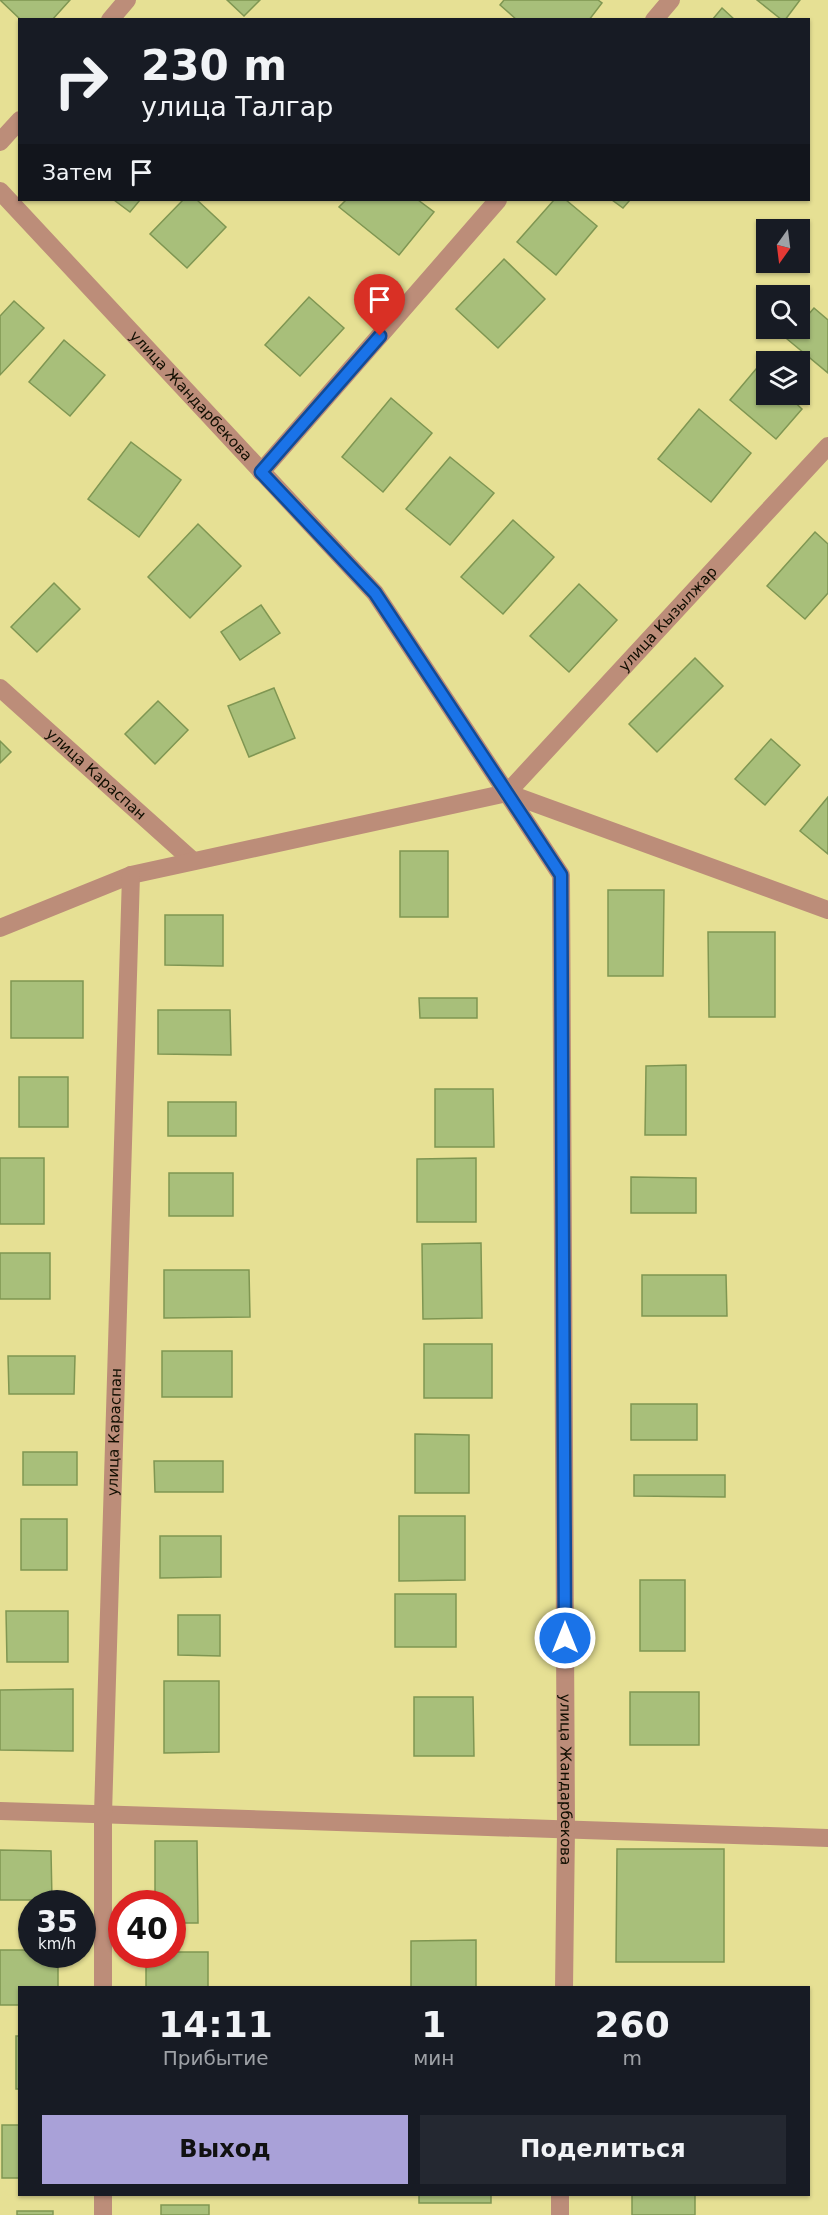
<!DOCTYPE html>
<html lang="ru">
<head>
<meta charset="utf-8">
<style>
	:root { --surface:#171b24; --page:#242831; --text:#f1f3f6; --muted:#9ea1a6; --accent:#a9a1d8 }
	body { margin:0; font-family:"DejaVu Sans",sans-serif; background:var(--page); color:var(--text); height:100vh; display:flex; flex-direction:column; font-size:22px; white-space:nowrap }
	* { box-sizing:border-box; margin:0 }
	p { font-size:20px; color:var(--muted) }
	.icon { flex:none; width:33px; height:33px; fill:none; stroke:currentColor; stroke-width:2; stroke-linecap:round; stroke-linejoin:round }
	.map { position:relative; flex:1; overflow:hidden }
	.details { position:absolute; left:18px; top:1986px; width:792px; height:210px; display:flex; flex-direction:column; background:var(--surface); border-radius:0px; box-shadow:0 2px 4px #0004 }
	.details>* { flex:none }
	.banner { position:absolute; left:18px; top:18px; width:792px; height:183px; border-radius:0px; box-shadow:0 2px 4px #0004; background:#171b24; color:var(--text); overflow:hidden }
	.needle { width:39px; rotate:194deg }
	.tools { position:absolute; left:756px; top:219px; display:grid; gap:12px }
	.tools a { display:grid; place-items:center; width:54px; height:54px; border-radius:0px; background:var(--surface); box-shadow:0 2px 4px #0004; font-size:30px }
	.speed { position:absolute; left:18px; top:1890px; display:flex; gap:12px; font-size:30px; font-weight:700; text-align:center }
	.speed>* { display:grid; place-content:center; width:78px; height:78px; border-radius:50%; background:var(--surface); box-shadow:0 2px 4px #0004; line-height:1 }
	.speed small { font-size:15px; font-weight:400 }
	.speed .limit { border:9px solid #d22; background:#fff; color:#111 }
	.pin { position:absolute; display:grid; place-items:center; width:51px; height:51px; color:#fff; margin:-62px -26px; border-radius:50% 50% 50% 0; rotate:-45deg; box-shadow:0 0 6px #0007 }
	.pin .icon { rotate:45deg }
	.me { position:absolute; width:66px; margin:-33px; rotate:0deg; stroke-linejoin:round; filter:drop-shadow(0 0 4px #0008) }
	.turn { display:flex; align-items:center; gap:21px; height:126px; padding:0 24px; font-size:27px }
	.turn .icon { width:78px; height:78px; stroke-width:2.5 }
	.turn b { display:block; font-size:42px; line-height:51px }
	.then { display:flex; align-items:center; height:57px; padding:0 24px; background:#0003; gap:12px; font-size:22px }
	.eta { display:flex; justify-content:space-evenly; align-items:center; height:102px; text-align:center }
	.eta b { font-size:36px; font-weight:800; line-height:42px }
	.primary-button { display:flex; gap:12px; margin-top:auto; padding:12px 24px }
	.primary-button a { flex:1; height:69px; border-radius:0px; background:var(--accent); color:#111; font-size:24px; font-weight:800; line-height:69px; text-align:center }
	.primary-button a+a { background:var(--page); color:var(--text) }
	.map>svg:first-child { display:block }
</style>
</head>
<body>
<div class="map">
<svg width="828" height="2215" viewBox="0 0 828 2215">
	<rect width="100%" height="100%" fill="#e6e094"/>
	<g fill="#a8bf7a" stroke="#7f9652" stroke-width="1.5">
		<polygon points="0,0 70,0 52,20 21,20"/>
		<polygon points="227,0 260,0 244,16"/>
		<polygon points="504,0 598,0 602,3 589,20 517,20 500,5"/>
		<polygon points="757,0 800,0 785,20 782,20"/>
		<polygon points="722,8 735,20 712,20"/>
		<polygon points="114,200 140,200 130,212"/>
		<polygon points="183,200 197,200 226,227 187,268 150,234"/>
		<polygon points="346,200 418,200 434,212 399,255 339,207"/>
		<polygon points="554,200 566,200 597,226 556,275 517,242"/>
		<polygon points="612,200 630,200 623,208"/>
		<polygon points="504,259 545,299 498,348 456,309"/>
		<polygon points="309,297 344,328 300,376 265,345"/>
		<polygon points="14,301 44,328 0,375 0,316"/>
		<polygon points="814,308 828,320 828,373 787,339 796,328 800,328 800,324"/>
		<polygon points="64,340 105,375 70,416 29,382"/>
		<polygon points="756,369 766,378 766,394 786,394 802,409 776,439 730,400"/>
		<polygon points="391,398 432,433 383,492 342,457"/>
		<polygon points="699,409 751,453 711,502 658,459"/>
		<polygon points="131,442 181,480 139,537 88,499"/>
		<polygon points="450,457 494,493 450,545 406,509"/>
		<polygon points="513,520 554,557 503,614 461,577"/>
		<polygon points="198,524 241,566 190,618 148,577"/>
		<polygon points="815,532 828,544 828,593 805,619 767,586"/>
		<polygon points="54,583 80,609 37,652 11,627"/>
		<polygon points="579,584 617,620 569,672 530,636"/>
		<polygon points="261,605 280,633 240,660 221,632"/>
		<polygon points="695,658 723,686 657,752 629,724"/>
		<polygon points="274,688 295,738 249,757 228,706"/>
		<polygon points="158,701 188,730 155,764 125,734"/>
		<polygon points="771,739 800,765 765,805 735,779"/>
		<polygon points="0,741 11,752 0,763"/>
		<polygon points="828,797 828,854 800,831"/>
		<rect x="400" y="851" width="48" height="66"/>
		<polygon points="608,890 664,890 663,976 608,976"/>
		<polygon points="165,915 223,915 223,966 165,965"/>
		<polygon points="708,932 775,932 775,1017 709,1017"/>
		<rect x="11" y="981" width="72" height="57"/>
		<polygon points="419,998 477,998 477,1018 420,1018"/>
		<polygon points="158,1010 230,1010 231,1055 158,1054"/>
		<polygon points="686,1065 686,1135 645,1135 646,1066"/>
		<rect x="19" y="1077" width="49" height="50"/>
		<polygon points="435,1089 493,1089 494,1147 435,1147"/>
		<rect x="168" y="1102" width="68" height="34"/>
		<rect x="0" y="1158" width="44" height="66"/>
		<polygon points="476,1158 476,1222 417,1222 417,1159"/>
		<rect x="169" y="1173" width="64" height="43"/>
		<polygon points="631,1177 696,1178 696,1213 631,1213"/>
		<polygon points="481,1243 482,1318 423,1319 422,1244"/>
		<rect x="0" y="1253" width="50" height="46"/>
		<polygon points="164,1270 249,1270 250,1317 164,1318"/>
		<polygon points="642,1275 726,1275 727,1316 642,1316"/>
		<rect x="424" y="1344" width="68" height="54"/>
		<rect x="162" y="1351" width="70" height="46"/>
		<polygon points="8,1356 75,1356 74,1394 9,1394"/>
		<rect x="631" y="1404" width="66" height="36"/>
		<polygon points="415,1434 469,1435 469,1493 415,1493"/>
		<rect x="23" y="1452" width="54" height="33"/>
		<polygon points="154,1461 223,1461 223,1492 155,1492"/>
		<polygon points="634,1475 725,1475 725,1497 634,1496"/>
		<polygon points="399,1516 465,1516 465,1580 399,1581"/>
		<rect x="21" y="1519" width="46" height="51"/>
		<polygon points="160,1536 221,1536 221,1577 160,1578"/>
		<rect x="640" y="1580" width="45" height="71"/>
		<rect x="395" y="1594" width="61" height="53"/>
		<polygon points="6,1611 68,1611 68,1662 7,1662"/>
		<polygon points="178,1615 220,1615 220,1656 178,1655"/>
		<polygon points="164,1681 219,1681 219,1752 164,1753"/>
		<polygon points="73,1689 73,1751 0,1750 0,1690"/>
		<rect x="630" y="1692" width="69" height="53"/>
		<polygon points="414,1697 473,1697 474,1756 414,1756"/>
		<polygon points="155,1841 197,1841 198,1923 172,1923 172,1904 155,1904"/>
		<polygon points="617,1849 724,1849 724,1962 616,1962"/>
		<polygon points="0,1850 51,1851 52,1900 0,1900"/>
		<polygon points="476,1940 476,1988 411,1988 411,1941"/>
		<polygon points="0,1950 32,1950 32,1954 58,1954 58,1988 20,1988 20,2005 0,2005"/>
		<polygon points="172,1952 208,1952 208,1988 146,1988 146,1954 172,1954"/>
		<rect x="16" y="2036" width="4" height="53"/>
		<rect x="2" y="2125" width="18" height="53"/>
		<rect x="419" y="2194" width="72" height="9"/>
		<rect x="632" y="2194" width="63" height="21"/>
		<rect x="161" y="2205" width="48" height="10"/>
		<rect x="17" y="2211" width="36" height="4"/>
	</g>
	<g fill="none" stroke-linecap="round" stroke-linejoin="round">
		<g stroke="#bc8d79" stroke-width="18">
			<polyline points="110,20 127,0"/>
			<polyline points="654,20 671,0"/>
			<polyline points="0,142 20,120"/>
			<polyline points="261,472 498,200"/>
			<path id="s1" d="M0,688L193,861"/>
			<path id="s2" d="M507,793L828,446"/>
			<polyline points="0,928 131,875 507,793 828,910"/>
			<polyline points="0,1811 828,1838"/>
			<path id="s3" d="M103,1988V1814L131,875"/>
			<polyline points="103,2215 103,2194"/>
		</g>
		<g stroke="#bc8d79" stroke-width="18">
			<path id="s4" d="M0,191L375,593L561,875L566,1829L564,1988"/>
			<polyline points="560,2215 560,2194"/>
		</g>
	</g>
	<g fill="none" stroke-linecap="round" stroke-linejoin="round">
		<g stroke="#114b97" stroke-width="15">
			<polyline id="route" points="380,336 261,472 375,593 561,875 565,1638"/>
		</g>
		<use href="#route" stroke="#1a73e8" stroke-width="10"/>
	</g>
	<g text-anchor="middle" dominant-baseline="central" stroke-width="5" stroke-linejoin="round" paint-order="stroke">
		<g font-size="15" fill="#100e00" stroke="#f3eda1">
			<text stroke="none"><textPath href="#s4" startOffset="280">улица Жандарбекова</textPath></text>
			<text stroke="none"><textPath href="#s2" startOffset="237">улица Кызылжар</textPath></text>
			<text stroke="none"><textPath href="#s1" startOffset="129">улица Караспан</textPath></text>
			<text stroke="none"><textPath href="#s3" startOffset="556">улица Караспан</textPath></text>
			<text stroke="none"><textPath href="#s4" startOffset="1792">улица Жандарбекова</textPath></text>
		</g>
	</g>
</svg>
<div class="tools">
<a><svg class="needle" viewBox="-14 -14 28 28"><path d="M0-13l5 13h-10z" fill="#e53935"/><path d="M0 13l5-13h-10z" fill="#9ea1a6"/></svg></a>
<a><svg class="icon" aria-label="search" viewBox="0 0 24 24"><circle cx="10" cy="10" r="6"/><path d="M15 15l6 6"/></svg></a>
<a><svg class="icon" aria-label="layers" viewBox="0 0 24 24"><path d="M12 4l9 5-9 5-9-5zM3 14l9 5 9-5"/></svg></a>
</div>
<div class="speed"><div>35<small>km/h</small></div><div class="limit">40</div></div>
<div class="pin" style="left:380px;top:336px;background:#d93025"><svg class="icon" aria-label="arrive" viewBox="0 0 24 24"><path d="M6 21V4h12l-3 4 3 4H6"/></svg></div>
<svg class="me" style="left:565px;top:1638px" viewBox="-20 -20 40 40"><circle r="17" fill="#1a73e8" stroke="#fff" stroke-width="3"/><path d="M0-11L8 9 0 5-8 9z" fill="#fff"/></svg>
<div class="banner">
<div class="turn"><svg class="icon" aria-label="right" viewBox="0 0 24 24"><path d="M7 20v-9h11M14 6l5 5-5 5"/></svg><div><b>230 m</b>улица Талгар</div></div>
<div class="then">Затем<svg class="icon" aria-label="arrive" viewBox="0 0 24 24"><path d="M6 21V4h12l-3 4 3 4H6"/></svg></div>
</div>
<section class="details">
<div class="eta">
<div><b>14:11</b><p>Прибытие</p></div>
<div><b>1</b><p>мин</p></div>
<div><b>260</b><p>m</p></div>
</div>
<div class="primary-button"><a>Выход</a><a>Поделиться</a></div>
</section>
</div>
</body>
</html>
